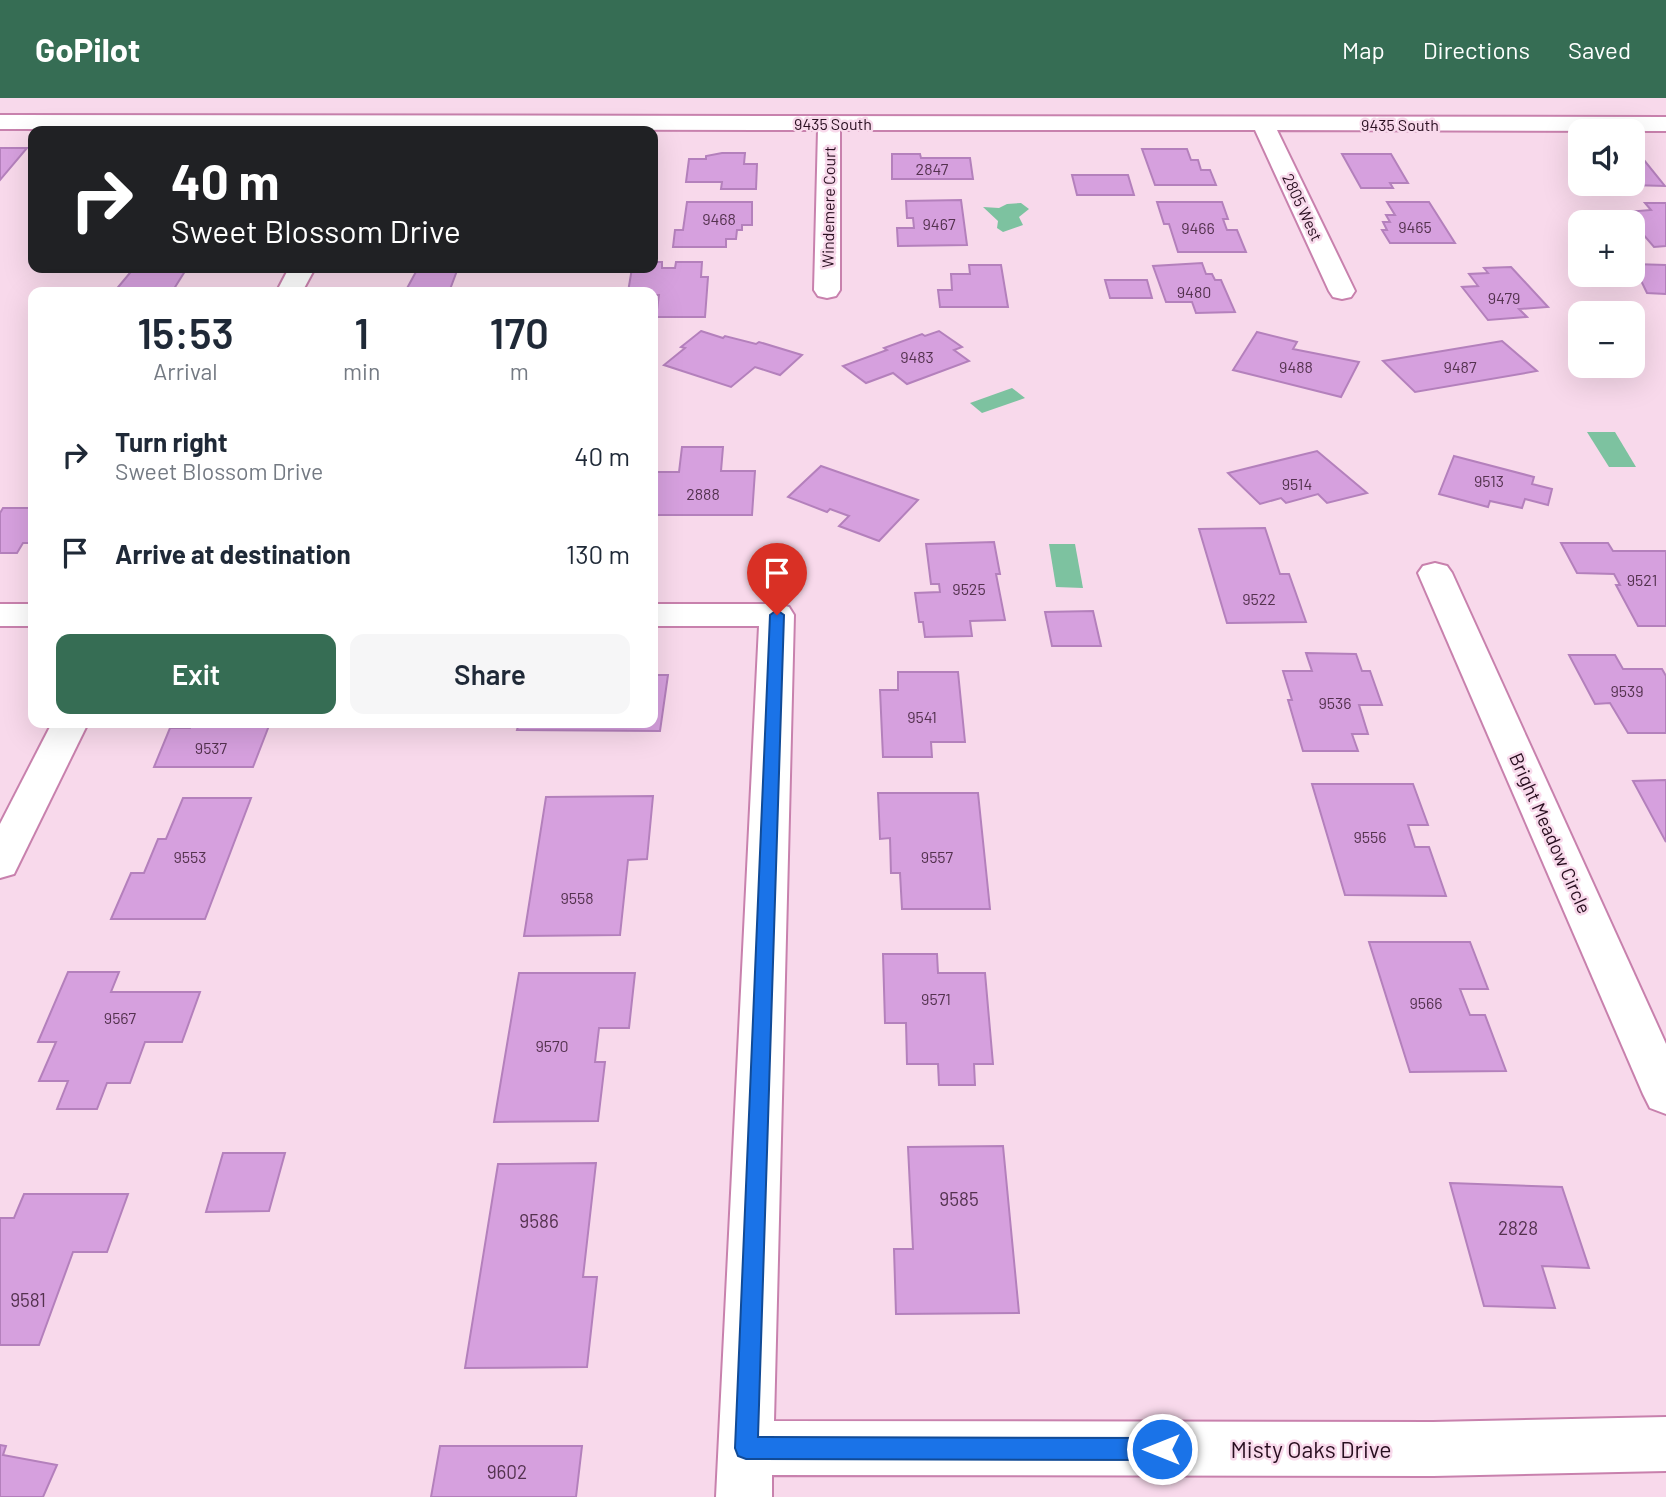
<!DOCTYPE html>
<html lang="en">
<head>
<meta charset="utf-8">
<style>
	:root { --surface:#fff; --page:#f6f6f7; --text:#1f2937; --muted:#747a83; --accent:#366d54 }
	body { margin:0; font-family:Barlow,sans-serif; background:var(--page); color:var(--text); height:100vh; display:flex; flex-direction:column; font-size:26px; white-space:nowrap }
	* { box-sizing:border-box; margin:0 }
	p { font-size:23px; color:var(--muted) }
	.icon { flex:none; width:38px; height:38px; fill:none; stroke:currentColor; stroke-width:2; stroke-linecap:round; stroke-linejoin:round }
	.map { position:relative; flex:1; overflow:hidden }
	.panel { position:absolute; left:28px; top:189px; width:630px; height:441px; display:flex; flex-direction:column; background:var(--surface); border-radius:14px; box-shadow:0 7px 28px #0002 }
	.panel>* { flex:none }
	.hud { position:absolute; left:28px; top:28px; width:630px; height:147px; border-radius:14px; box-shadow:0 7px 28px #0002; background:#202124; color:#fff; overflow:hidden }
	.fabs { position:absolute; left:1568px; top:21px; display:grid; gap:14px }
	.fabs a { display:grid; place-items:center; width:77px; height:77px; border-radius:14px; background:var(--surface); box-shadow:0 7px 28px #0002; font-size:35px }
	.pin { position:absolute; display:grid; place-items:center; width:60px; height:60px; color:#fff; margin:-72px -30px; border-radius:50% 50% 50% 0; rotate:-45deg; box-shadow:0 0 7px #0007 }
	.pin .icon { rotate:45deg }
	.me { position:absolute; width:77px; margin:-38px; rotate:270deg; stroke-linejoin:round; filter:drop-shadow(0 0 5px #0008) }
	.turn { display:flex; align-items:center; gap:24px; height:147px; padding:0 28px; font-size:32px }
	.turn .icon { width:91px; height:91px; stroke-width:2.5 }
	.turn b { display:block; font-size:49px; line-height:60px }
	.eta { display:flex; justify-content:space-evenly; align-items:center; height:119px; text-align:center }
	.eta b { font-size:42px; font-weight:600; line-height:49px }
	.cta { display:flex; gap:14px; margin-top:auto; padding:14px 28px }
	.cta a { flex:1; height:80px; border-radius:14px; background:var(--accent); color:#fff; font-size:28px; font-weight:600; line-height:80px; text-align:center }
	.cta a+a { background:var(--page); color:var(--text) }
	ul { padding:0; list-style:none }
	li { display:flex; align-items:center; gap:21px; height:98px; padding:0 28px }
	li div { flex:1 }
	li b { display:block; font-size:26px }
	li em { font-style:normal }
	header { display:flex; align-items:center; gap:42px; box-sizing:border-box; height:98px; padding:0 35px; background:var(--accent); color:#fff }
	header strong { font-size:33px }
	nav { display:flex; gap:38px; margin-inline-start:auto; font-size:24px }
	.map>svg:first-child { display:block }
</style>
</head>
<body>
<header>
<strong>GoPilot</strong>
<nav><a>Map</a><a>Directions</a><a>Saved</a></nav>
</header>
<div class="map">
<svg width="1666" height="1399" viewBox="0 0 1666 1399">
	<rect width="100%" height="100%" fill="#f8d9eb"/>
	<g fill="#7dc2a0">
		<polygon points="1021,105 1029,111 1019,119 1023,127 1003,134 997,130 998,123 983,109 999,110 1007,106"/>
		<polygon points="1012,290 1025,300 982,315 970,305"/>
		<polygon points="1587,334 1615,334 1636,369 1609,369"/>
		<polygon points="1049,446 1075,446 1083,490 1056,489"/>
	</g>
	<g fill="#d6a0de" stroke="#b480bc" stroke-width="2">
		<polygon points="0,50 27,50 0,82"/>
		<polygon points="1142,51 1187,51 1191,62 1198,62 1201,72 1210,72 1216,87 1155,87"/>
		<polygon points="722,55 745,55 744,66 757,66 756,91 721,91 722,84 686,84 689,61 706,61 706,58"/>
		<polygon points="892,56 920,56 921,60 970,60 973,81 892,81"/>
		<polygon points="1342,56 1391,56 1408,85 1390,85 1393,90 1361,90"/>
		<polygon points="1633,62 1644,62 1665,88 1631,87"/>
		<polygon points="1072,77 1128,77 1134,97 1077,97"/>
		<polygon points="961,102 967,147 898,148 897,130 914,130 913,120 907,120 906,103"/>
		<polygon points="687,104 752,104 752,127 742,127 742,132 737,132 736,141 726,141 726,149 673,149 675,132 683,132"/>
		<polygon points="1157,104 1222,104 1228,121 1223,121 1227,132 1237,132 1246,154 1178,154 1169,126 1164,126"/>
		<polygon points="1387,104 1429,104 1455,145 1390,145 1382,132 1387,132 1383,124 1390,124 1386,117 1395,117"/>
		<polygon points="1645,105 1666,105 1666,148 1654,149 1636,128 1633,128 1633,124 1608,124 1601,116 1651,112"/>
		<polygon points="653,164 662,164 662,170 675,170 676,164 702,164 701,179 708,179 705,219 656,219 659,197 653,197 653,194 628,194 632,170 653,170"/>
		<polygon points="1202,165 1206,176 1212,176 1215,182 1221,182 1235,214 1196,215 1192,204 1166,204 1153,168"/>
		<polygon points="1633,166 1666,167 1666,196 1647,195"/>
		<polygon points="969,167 1001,167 1008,209 940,209 938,192 952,192 951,176 970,176"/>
		<polygon points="1511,169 1548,209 1519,211 1527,219 1488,222 1462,189 1478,188 1469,176 1488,175 1484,170"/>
		<polygon points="134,170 187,170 172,194 114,194"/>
		<polygon points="418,170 458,170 449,194 405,194"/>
		<polygon points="1105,182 1147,182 1152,200 1110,200"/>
		<polygon points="701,233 723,240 725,238 756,246 759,244 802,257 780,277 755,269 731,289 664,267 685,250 681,249"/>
		<polygon points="939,233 962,249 954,252 969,263 907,286 893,275 866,285 843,268 887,252 884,250 922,236 925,238"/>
		<polygon points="1257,234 1297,244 1293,251 1359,264 1341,299 1233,272"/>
		<polygon points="1502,243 1537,273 1415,294 1383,263"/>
		<polygon points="682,349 723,349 721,373 755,373 752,417 653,417 653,374 679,374"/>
		<polygon points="1317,353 1367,395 1327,405 1318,396 1286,405 1281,400 1260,406 1228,375"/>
		<polygon points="1454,358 1534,379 1532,386 1552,391 1548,407 1525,401 1522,410 1490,403 1488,409 1439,396"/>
		<polygon points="821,368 918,402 879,443 839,428 849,418 830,411 827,414 788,399"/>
		<polygon points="3,410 33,410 33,445 23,445 17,455 0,455 0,415"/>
		<polygon points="1265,430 1280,476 1289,476 1306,524 1227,525 1199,431"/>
		<polygon points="994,444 1000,476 996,476 1005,522 970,523 972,538 925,539 923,524 919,524 915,495 940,494 939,486 931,486 926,446"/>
		<polygon points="1561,445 1608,445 1613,453 1666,453 1666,528 1638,528 1616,487 1620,487 1614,476 1577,475"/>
		<polygon points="1093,513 1101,548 1052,548 1045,514"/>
		<polygon points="1306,555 1356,556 1362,573 1370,573 1382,607 1359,607 1368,636 1352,636 1358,653 1303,653 1288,602 1292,602 1283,573 1312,573"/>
		<polygon points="1569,557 1615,557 1623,571 1662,571 1666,578 1666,635 1628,635 1610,605 1595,606"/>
		<polygon points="898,574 958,574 965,644 931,644 932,659 883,659 880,592 898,592"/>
		<polygon points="653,577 668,577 660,633 517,632 519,625 653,625"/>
		<polygon points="192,625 270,625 253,669 154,669 170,630 190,630"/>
		<polygon points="1666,682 1666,744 1633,683"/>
		<polygon points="1312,686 1413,686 1428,727 1408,727 1415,749 1429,749 1446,798 1345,797"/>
		<polygon points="878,695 978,695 990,811 902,811 900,775 891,775 890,740 880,741"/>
		<polygon points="653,698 647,761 628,762 620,837 524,838 546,699"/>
		<polygon points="183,700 251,700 205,821 111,821 131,775 144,775 158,741 166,741"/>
		<polygon points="1369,844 1470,844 1488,891 1460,891 1470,917 1485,917 1506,973 1410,974"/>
		<polygon points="883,856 937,856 938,875 985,875 993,966 974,966 975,987 939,987 938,966 907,966 906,925 885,925"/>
		<polygon points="68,874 119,874 111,894 200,894 182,944 145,944 130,985 107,985 97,1011 57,1011 68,983 39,983 56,944 38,944"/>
		<polygon points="519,875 635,875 629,930 599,930 595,964 605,964 598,1023 494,1024"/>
		<polygon points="1003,1048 1019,1215 896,1216 894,1151 913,1151 908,1049"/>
		<polygon points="223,1055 285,1055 269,1113 206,1114"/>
		<polygon points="596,1065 583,1179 597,1179 587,1269 465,1270 498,1066"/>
		<polygon points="1450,1085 1562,1089 1589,1170 1542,1168 1555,1210 1484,1208"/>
		<polygon points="24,1096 128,1096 107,1154 73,1154 39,1247 0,1247 0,1120 14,1120"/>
		<polygon points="0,1347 6,1348 3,1357 57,1367 43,1399 0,1399"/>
		<polygon points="440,1348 582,1348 576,1399 431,1399"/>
	</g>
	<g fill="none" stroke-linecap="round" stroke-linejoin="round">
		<g stroke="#c881ad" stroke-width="4">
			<g id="street">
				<polygon points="0,17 1666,19 1666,33 1277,32 1355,193 1351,199 1342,201 1333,199 1329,193 1255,32 840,32 840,192 836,198 827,200 818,198 814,192 818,32 0,31"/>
				<polygon points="289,170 315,170 302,194 280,194 278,191"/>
				<polygon points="1435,465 1447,468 1452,475 1666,946 1666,1016 1650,1010 1643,996 1418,475 1423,468"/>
				<rect x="0" y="506" width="33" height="22"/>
				<polygon points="653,506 777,506 789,509 794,517 774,1323 1433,1324 1666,1319 1666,1373 1433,1378 772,1377 772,1399 716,1399 759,528 653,528"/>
				<polygon points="52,625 88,625 14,776 0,780 0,726"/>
			</g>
		</g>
		<use href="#street" fill="#fff" fill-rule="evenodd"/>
	</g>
	<polygon fill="#1a73e8" stroke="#114b97" stroke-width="2" points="777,512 784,517 758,1339 1162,1340 1170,1343 1173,1351 1170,1359 1162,1362 746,1361 738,1358 735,1350 770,517"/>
	<g text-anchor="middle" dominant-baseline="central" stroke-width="5" stroke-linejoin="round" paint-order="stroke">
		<g font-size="16" fill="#280e1f" stroke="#f8d9eb">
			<text x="833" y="25">9435 South</text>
			<text x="1400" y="26">9435 South</text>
			<text transform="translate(828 109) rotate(-89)">Windemere Court</text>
			<text transform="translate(1303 109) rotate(65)">2805 West</text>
		</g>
		<g font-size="16" fill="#54324f">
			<text x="932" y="70">2847</text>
			<text x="719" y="120">9468</text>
			<text x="939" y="125">9467</text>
			<text x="1415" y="128">9465</text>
			<text x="1198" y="129">9466</text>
			<text x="1194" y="193">9480</text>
			<text x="1504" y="199">9479</text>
			<text x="917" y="258">9483</text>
			<text x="1296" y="268">9488</text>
			<text x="1460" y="268">9487</text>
			<text x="1489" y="382">9513</text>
			<text x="1297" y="385">9514</text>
			<text x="703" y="395">2888</text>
			<text x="1642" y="481">9521</text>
			<text x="969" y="490">9525</text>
			<text x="1259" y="500">9522</text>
			<text x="1627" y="592">9539</text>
			<text x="1335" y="604">9536</text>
			<text x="922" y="618">9541</text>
			<text x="211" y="649">9537</text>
			<text x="1370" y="738">9556</text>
			<text x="190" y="758">9553</text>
			<text x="937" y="758">9557</text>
			<text x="577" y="799">9558</text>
			<text x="936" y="900">9571</text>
			<text x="1426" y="904">9566</text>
			<text x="120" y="919">9567</text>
			<text x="552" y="947">9570</text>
		</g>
		<g font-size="19" fill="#280e1f" stroke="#f8d9eb">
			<text transform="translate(1551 735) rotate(66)">Bright Meadow Circle</text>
		</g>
		<g font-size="19" fill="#54324f">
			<text x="959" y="1100">9585</text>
			<text x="539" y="1122">9586</text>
			<text x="1518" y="1129">2828</text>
			<text x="28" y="1201">9581</text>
			<text x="507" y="1373">9602</text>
		</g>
		<g font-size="23" fill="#280e1f" stroke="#f8d9eb">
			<text x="1311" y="1351">Misty Oaks Drive</text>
		</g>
	</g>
</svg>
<div class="fabs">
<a><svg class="icon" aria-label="sound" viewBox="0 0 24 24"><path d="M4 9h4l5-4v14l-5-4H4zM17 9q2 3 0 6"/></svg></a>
<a>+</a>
<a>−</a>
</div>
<div class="pin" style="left:777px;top:517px;background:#d93025"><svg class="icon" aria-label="arrive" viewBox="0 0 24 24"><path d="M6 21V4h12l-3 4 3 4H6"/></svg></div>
<svg class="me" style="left:1162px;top:1351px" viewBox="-20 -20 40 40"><circle r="17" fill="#1a73e8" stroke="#fff" stroke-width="3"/><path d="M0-11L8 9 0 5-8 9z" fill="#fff"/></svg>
<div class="hud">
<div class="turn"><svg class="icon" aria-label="right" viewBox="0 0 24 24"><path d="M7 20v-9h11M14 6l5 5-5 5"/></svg><div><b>40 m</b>Sweet Blossom Drive</div></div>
</div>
<section class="panel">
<div class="eta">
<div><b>15:53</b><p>Arrival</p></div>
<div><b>1</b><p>min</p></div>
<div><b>170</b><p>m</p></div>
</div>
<ul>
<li><svg class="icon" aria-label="right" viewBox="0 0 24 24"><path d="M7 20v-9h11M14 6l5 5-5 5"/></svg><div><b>Turn right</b><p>Sweet Blossom Drive</p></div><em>40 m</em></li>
<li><svg class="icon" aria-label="arrive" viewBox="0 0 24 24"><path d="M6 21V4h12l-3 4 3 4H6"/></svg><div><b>Arrive at destination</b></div><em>130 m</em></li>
</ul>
<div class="cta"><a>Exit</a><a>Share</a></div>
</section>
</div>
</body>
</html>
